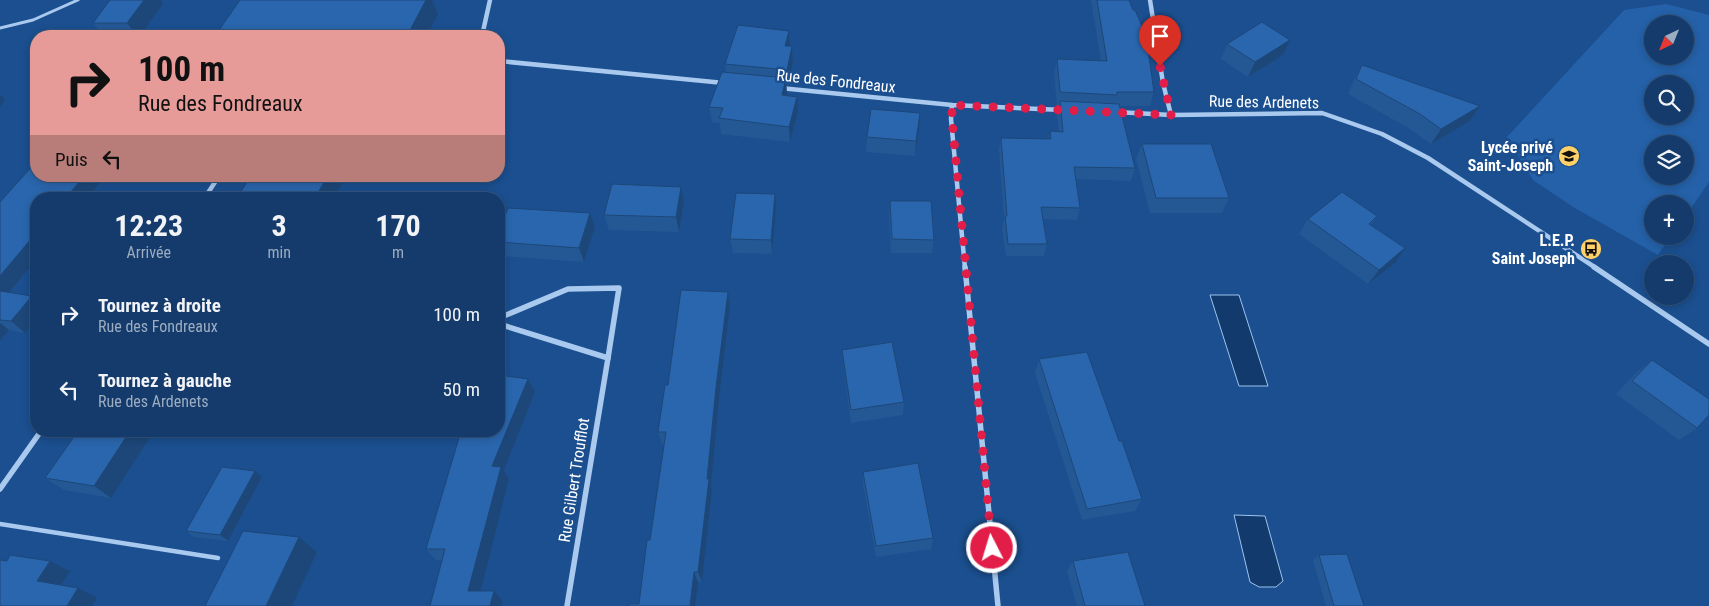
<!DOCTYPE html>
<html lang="fr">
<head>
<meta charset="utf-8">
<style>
	:root { --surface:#143b6b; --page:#1d4271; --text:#f1f3f6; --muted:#9dadc1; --line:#33557e }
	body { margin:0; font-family:"Roboto Condensed",sans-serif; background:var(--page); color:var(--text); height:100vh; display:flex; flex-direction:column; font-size:19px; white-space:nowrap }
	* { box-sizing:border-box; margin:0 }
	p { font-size:16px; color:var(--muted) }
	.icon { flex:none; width:28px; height:28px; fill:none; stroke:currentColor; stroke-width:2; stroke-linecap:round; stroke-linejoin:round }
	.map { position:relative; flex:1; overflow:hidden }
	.side { position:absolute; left:30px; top:192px; width:475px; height:245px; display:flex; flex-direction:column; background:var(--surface); border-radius:20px; box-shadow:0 2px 8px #0003,0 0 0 1px var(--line) }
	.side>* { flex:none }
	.banner { position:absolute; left:30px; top:30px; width:475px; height:152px; border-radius:20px; box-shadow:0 2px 8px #0003,0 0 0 1px var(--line); background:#e69b98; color:#111; overflow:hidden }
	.needle { width:32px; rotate:223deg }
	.controls { position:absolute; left:1644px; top:15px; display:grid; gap:10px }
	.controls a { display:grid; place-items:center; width:50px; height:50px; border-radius:50%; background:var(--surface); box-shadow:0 2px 8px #0003,0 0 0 1px var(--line); font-size:25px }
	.pin { position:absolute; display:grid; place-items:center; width:42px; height:42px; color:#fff; margin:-51px -21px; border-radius:50% 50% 50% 0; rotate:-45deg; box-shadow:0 0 5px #0007 }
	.pin .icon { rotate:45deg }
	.me { position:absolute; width:55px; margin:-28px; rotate:355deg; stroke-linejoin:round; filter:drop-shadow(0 0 4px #0008) }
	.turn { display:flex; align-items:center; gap:18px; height:105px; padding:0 25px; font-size:22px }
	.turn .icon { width:65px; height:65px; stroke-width:2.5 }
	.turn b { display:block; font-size:35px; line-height:42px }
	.then { display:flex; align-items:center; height:48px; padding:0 25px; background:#0003; gap:10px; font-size:19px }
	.eta { display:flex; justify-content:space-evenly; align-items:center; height:85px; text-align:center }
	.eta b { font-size:30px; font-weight:700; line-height:35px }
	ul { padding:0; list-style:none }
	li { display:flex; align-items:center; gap:15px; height:75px; padding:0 25px }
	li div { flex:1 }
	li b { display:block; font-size:19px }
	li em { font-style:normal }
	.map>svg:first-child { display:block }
</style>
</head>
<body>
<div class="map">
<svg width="1709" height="606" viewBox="0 0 1709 606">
	<rect width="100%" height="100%" fill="#1b4f8f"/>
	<path fill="#2461a8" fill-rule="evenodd" d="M1666,4L1709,15V182L1685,217V204H1652V236H1671L1658,255L1573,207L1533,180L1507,137L1624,10ZM1652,24H1685V56H1652ZM1652,84H1685V116H1652ZM1652,144H1685V176H1652Z"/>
	<g fill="#123a6d" stroke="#9cc4f0">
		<polygon points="1210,295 1239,295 1268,386 1239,386"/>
		<polygon points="1234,515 1265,516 1283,581 1276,587 1259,587 1250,582"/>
	</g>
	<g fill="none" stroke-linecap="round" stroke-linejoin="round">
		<polyline stroke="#a9c9ee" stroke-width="3" points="0,28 33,20 78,0"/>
		<polyline stroke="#a9c9ee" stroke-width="4.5" points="0,524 218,558"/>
		<g stroke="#a9c9ee" stroke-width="4.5">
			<polyline points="1150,0 1163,83 1171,115 1322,113 1382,134 1428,158 1596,268"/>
			<polyline points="482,36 490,0"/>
			<polyline points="499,61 724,83"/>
			<polyline points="780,88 952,105 1063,110"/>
			<polyline points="952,105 951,119 965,268"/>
			<polyline points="1116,112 1171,115"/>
			<polyline points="204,199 219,176"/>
		</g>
		<g stroke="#a9c9ee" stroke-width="5.5">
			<polyline points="965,267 998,606"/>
			<polyline points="1594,267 1709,344"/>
			<polyline points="499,318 568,289 619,288 608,358"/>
			<polyline points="499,324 608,358 567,606"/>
			<polyline points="0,489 41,431"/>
		</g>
	</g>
	<g fill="#245895">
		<polygon points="1091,0 1129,0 1154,92 1150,106 1120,106 1135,168 1131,181 1076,179 1080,208 1077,220 1043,219 1047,244 1044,256 1006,256 1002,228 1004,219 999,150 1001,138 1049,139 1050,131 1059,131 1057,114 1059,106 1057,106 1054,73 1057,59 1101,61"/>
		<polygon points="163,4 140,36 103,36 93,23"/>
		<polygon points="789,31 790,46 792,46 793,62 788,85 786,85 786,96 798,112 790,142 721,134 720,123 712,122 709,107 726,72 725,64"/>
		<polygon points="1290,40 1283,55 1248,77 1221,59 1227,44"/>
		<polygon points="1362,65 1480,106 1470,121 1431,144 1410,129 1348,94 1354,80"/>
		<polygon points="920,113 915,156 866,152 867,137"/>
		<polygon points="1142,144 1229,198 1222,213 1150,213 1136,159"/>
		<polygon points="36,147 36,176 105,176 87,199 36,199 36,260 9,293 32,296 36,300 36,319 25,333 9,330 0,341 0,202 34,165 27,157"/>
		<polygon points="890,201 934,240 932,253 891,253 889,215"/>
		<polygon points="684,202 679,232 609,230 604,215"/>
		<polygon points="776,209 772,254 733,253 730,239"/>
		<polygon points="590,213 595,227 584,262 501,256 499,251 499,231"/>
		<polygon points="1377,216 1371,225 1395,263 1368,284 1299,234 1308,219"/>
		<polygon points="730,306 719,400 711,486 712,490 702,582 698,582 639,604 650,540 664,444 662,444 658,432 668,385"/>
		<polygon points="842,350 904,402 903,415 851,423 843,363"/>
		<polygon points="1039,359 1119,441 1142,499 1135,511 1082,520 1035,373"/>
		<polygon points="1652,360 1697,428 1679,440 1616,394 1636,373"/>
		<polygon points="528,379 535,392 504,470 509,479 480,591 494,591 503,601 501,606 430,606 443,560 436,560 426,549 460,436 421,432 421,431 499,431"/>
		<polygon points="78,431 111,498 64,490 45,478"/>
		<polygon points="863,472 933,538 931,549 876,557 863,484"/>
		<polygon points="262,477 228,541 194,537 186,531"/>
		<polygon points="1319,555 1364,606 1326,606 1313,560"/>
		<polygon points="1073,561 1145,606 1077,606 1067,571"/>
	</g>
	<g fill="#1d4779">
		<polygon points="144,0 161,0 163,4 140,36 137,36 127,23"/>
		<polygon points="426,0 432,0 438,14 427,36 407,36"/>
		<polygon points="789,31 790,46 785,46"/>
		<polygon points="1290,40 1283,55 1248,77 1255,62"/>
		<polygon points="792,46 793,62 788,85 787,70"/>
		<polygon points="786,78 787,93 783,111 782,95"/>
		<polygon points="0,95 5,100 0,107"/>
		<polygon points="797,97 798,112 790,142 789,127"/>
		<polygon points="1480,106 1470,121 1431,144 1441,129"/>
		<polygon points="920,113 919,129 915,156 916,141"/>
		<polygon points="84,176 105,176 87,199 65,199"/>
		<polygon points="328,176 347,176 333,199 314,199"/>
		<polygon points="681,187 684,202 679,232 676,217"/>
		<polygon points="775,194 776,209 772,254 771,240"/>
		<polygon points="590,213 595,227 584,262 579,248"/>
		<polygon points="36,233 36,260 2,301 0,299 0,276"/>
		<polygon points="1405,248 1395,263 1368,284 1379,270"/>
		<polygon points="728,292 730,306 719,400 711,486 712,490 702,582 698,572 716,387"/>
		<polygon points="32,296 36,300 36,319 25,333 11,321"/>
		<polygon points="0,323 9,330 0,341"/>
		<polygon points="528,379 535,392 504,470 509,479 478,601 468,591 492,466"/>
		<polygon points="130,431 154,431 111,498 94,486"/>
		<polygon points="255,471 262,477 228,541 220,535"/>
		<polygon points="299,537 317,552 292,606 266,606"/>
		<polygon points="50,561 70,571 57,591 37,581"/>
		<polygon points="694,572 698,582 695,606 690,606"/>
		<polygon points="78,588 97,598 92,606 67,606"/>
		<polygon points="494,591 503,601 501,606 490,606"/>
	</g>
	<g fill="#2a66ad" stroke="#1d4779">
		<polygon points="110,0 144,0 127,23 93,23"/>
		<polygon points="240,0 426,0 407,36 215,36"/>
		<polygon points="1097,0 1129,0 1133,10 1135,10 1146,35 1154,92 1117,92 1117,95 1060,92 1057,59 1107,61"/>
		<polygon points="1262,22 1290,40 1255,62 1227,44"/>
		<polygon points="738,25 789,31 785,46 792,46 787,70 725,64"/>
		<polygon points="1362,65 1480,106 1441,129 1420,114 1356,79"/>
		<polygon points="722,72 786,78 782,95 797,97 789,127 719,118 723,108 709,107"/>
		<polygon points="1060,101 1119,104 1135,168 1074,167 1080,208 1041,207 1047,244 1008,244 1005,216 1007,216 1001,138 1051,139 1050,131 1063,132"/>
		<polygon points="871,109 920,113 916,141 867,137"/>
		<polygon points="1142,144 1211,144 1229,198 1156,198"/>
		<polygon points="36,147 36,159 27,157"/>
		<polygon points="36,162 36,176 84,176 65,199 36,199 36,233 0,276 0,202"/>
		<polygon points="251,176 269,176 284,178 285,176 328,176 314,199 236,199"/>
		<polygon points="612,184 681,187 676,217 604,215"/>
		<polygon points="1342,192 1377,216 1369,224 1405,248 1379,270 1308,219"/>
		<polygon points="736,193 775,194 771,240 730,239"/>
		<polygon points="890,201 931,201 934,240 892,239"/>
		<polygon points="508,208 590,213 579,248 499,242 499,231"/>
		<polygon points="681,290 728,292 716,387 707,479 709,479 698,572 694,572 690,606 629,606 629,604 639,604 647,540 650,540 666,432 658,432 665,385 668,385"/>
		<polygon points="0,291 32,296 11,321 0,320"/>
		<polygon points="892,342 904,402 851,410 842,350"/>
		<polygon points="1087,352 1119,441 1122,441 1142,499 1087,509 1039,359"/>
		<polygon points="1652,360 1709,399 1709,415 1697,428 1632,381"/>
		<polygon points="499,375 528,379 492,466 501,467 468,591 494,591 490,606 430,606 445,549 426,549 461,431 499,431"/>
		<polygon points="78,431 130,431 94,486 45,478"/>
		<polygon points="918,463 933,538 876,546 863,472"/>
		<polygon points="222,467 255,471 220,535 186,531"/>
		<polygon points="243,531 299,537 266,606 205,606"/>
		<polygon points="1128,552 1145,606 1085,606 1073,561"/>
		<polygon points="1347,554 1364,606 1334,606 1319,555"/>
		<polygon points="10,555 50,561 37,581 78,588 67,606 0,606 0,560 7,561"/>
	</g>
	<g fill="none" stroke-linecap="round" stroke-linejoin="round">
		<polyline stroke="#e11d48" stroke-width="9" stroke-dasharray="0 16.2" points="992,548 952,119 952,105 1171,115 1160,66"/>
	</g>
	<defs>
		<g id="school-disc" transform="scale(1.125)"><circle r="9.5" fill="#ffd166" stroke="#1b4f8f"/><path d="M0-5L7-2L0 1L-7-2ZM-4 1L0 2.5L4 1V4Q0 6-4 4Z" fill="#111"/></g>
		<g id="bus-disc" transform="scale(1.125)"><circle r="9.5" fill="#ffd166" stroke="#1b4f8f"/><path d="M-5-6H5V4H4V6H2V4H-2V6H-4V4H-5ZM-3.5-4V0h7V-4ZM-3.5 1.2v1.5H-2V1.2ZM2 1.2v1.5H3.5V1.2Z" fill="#111"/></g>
	</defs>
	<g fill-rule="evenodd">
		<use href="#school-disc" x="1569" y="156"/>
		<use href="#bus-disc" x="1591" y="249"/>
	</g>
	<g text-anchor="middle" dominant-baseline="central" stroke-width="5" stroke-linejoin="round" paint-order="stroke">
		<g font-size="16" fill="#fff" stroke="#1b4f8f">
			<text transform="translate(836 81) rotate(6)">Rue des Fondreaux</text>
			<text transform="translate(1264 102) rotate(1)">Rue des Ardenets</text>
			<text transform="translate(574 480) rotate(-81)">Rue Gilbert Troufflot</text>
		</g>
		<g font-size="16" font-weight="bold" fill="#fff" stroke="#1b4f8f" text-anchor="end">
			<text x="1553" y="147">Lycée privé<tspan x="1553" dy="18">Saint-Joseph</tspan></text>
			<text x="1575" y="240">L.E.P.<tspan x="1575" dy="18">Saint Joseph</tspan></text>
		</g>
	</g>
</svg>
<div class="controls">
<a><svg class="needle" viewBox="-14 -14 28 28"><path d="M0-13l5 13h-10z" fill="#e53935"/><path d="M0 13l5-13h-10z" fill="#9dadc1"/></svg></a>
<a><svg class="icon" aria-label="search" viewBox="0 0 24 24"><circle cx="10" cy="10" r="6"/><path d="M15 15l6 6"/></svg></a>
<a><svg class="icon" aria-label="layers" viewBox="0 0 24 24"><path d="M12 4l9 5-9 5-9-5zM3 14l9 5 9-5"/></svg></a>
<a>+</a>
<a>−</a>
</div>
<div class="pin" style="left:1160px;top:66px;background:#d93025"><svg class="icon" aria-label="arrive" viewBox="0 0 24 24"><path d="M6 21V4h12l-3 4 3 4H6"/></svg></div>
<svg class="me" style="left:992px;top:548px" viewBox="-20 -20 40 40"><circle r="17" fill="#e11d48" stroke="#fff" stroke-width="3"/><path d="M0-11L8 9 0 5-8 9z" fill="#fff"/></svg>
<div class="banner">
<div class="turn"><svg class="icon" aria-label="right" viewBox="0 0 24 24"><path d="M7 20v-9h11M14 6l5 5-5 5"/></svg><div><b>100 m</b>Rue des Fondreaux</div></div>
<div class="then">Puis<svg class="icon" aria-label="left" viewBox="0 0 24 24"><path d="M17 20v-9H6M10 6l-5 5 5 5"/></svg></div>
</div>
<section class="side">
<div class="eta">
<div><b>12:23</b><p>Arrivée</p></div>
<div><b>3</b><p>min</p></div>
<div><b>170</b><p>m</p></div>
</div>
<ul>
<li><svg class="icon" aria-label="right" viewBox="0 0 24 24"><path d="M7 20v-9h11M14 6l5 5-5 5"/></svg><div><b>Tournez à droite</b><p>Rue des Fondreaux</p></div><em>100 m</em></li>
<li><svg class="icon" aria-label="left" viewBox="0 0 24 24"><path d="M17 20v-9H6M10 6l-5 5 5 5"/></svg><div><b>Tournez à gauche</b><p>Rue des Ardenets</p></div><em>50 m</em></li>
</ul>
</section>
</div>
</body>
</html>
